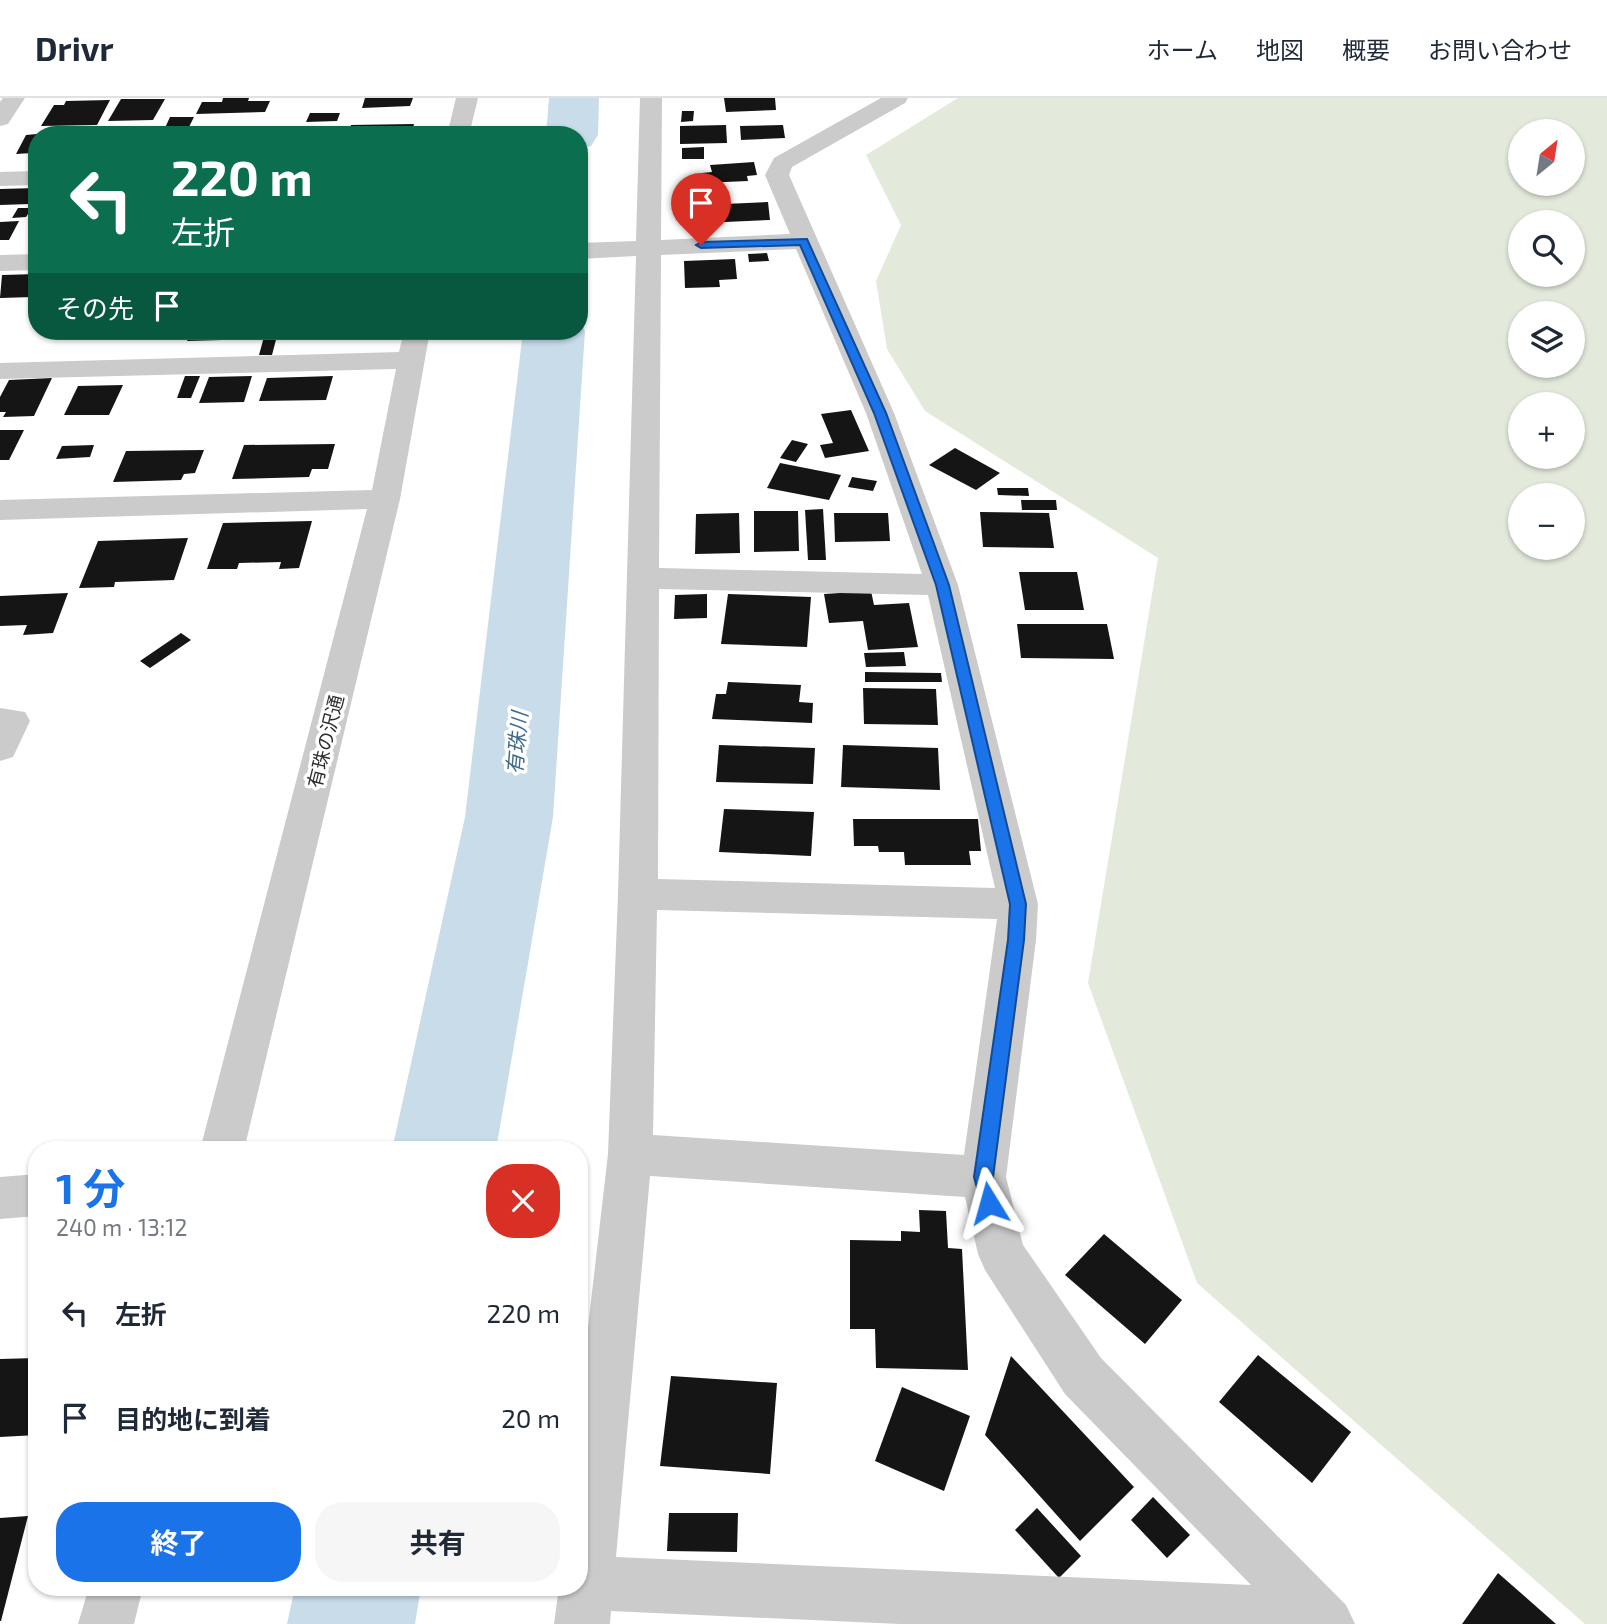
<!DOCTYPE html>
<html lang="ja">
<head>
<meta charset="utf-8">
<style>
	:root { --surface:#fff; --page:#f6f6f7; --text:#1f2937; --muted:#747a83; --line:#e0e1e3; --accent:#1a73e8 }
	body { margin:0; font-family:"Exo 2","Noto Sans JP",sans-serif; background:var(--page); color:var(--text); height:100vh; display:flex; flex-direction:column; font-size:26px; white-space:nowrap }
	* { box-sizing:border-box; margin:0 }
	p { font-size:23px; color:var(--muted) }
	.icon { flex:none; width:38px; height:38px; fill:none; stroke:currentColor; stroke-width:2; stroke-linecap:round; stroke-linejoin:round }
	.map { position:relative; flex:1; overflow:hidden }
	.sheet { position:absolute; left:28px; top:1043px; width:560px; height:455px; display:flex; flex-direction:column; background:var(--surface); border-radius:28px; box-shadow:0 2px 5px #0004 }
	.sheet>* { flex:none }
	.banner { position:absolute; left:28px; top:28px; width:560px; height:214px; border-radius:28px; box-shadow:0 2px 5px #0004; background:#0b6e4f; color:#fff; overflow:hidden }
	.needle { width:46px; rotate:30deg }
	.tools { position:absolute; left:1508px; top:21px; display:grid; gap:14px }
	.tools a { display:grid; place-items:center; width:77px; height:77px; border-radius:50%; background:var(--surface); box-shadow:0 2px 5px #0004; font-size:35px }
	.pin { position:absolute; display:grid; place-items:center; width:60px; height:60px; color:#fff; margin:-72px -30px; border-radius:50% 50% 50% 0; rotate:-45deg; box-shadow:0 0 7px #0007 }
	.pin .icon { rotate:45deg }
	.me { position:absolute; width:77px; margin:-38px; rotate:352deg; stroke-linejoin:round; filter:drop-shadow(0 0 5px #0008) }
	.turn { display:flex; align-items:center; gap:24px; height:147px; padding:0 28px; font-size:32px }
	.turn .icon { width:91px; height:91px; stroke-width:2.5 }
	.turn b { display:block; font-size:49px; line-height:60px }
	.then { display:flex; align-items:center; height:66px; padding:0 28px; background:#0003; gap:14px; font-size:26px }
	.round { display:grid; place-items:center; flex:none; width:74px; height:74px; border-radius:28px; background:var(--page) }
	.head { display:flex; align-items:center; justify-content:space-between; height:119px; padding:0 28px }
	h1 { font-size:42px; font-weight:700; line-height:52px; color:var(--accent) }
	.cta { display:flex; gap:14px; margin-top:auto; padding:14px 28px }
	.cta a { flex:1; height:80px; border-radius:28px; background:var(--accent); color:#fff; font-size:28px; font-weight:700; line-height:80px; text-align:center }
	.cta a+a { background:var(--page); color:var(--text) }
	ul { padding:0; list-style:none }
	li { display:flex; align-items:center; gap:21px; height:105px; padding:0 28px }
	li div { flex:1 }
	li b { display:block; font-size:26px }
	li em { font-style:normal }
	header { display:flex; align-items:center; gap:42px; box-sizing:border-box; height:98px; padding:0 35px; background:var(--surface); border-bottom:2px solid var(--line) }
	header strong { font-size:33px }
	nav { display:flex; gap:38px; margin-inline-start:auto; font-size:24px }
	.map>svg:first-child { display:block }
</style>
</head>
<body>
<header>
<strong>Drivr</strong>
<nav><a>ホーム</a><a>地図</a><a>概要</a><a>お問い合わせ</a></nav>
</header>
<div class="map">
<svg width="1607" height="1526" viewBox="0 0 1607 1526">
	<rect width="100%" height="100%" fill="#fff"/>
	<path fill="#e3eadc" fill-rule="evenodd" d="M958,0H1607V1526H1585L1197,1185L1088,885L1158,460L925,313L887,251L876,183L901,127L866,57ZM1521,33H1573V86H1521ZM1521,124H1573V177H1521ZM1521,215H1573V268H1521ZM1521,306H1573V359H1521ZM1521,397H1573V450H1521Z"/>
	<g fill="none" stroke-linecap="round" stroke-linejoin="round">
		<g fill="#c8dcea" fill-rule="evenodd">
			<polygon points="549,0 599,0 598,37 591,48 579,51 579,37 546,37"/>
			<polygon points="579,224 585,233 553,719 496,1052 392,1052 465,719 523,233 579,233"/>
			<polygon points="295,1489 421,1489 415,1526 287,1526"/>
		</g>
	</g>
	<g fill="#151515">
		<polygon points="223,0 249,0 248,3 270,3 265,14 196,16 202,4 222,4"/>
		<polygon points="365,0 413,0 410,8 362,10"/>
		<polygon points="724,0 775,0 776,12 726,14"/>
		<polygon points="121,1 165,1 153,22 108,23"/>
		<polygon points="110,2 97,27 41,28 54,7 64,7 66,3"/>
		<polygon points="682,13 694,13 693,23 681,24"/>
		<polygon points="310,15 340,15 337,23 306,24"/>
		<polygon points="170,19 194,19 189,29 165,30"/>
		<polygon points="414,26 411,37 349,37 351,27"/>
		<polygon points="726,27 727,45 680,46 680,28"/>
		<polygon points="783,27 785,40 741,42 740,28"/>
		<polygon points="273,29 271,37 244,37 246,30"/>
		<polygon points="335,29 333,37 298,37 300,30"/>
		<polygon points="229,31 227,37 192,37 194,32"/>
		<polygon points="170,32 167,37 135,37 137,33"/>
		<polygon points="37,36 37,58 31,58 32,55 16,56 26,37"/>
		<polygon points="704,49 704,61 682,61 682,50"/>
		<polygon points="754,64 757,77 747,78 748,83 703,85 702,75 712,74 710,67"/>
		<polygon points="37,90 30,106 0,107 0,91"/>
		<polygon points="693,97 694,104 675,105 675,98"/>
		<polygon points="768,104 770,122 703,125 702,107"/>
		<polygon points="18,110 32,110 26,119 12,120"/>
		<polygon points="19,123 9,142 0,142 0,124"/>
		<polygon points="767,155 769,163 749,164 748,156"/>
		<polygon points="735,161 737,181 719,182 720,189 685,190 684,163"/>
		<polygon points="37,176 37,194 33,199 0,200 2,177"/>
		<polygon points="191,233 259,233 256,241 187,243"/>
		<polygon points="300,233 338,233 337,237 298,238"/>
		<polygon points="278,234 272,257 259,257 265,235"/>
		<polygon points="185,278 200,278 191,300 177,300"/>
		<polygon points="252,278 244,304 199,305 209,279"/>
		<polygon points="333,278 326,302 259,303 267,280"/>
		<polygon points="52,280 34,318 3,319 6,314 0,314 0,299 9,282"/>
		<polygon points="123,287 109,317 64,317 78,288"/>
		<polygon points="851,312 869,353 825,360 820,347 833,345 821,316"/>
		<polygon points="0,332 24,332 9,362 0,362"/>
		<polygon points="792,342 808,346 796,364 780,360"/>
		<polygon points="335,346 328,371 312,371 309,379 232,381 244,347"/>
		<polygon points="94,347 90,359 56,361 62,348"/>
		<polygon points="955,350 1000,375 976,392 929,367"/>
		<polygon points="204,352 195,375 184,376 181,382 113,384 126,353"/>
		<polygon points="780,365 841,377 829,402 767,390"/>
		<polygon points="852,379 877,383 873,393 848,389"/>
		<polygon points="997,390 1028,390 1029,398 998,397"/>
		<polygon points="1021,402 1056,402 1057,412 1022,412"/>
		<polygon points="823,411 826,462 808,462 805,412"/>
		<polygon points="754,413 798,413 799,453 754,454"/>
		<polygon points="980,414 1049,415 1054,450 983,449"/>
		<polygon points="739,415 740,455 695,456 696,416"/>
		<polygon points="834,415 888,415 890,443 835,444"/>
		<polygon points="312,423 299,470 279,471 281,464 239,465 237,471 207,471 223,425"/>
		<polygon points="188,440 174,482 115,484 114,489 79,490 98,443"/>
		<polygon points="1019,474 1077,474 1084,512 1025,512"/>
		<polygon points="871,493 874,507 909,505 918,549 868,552 863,523 829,525 824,496"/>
		<polygon points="68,495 53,535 23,537 27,527 0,528 0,498"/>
		<polygon points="707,496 707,520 674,521 675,497"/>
		<polygon points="728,496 811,499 807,549 721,546"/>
		<polygon points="1017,526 1107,526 1114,561 1021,560"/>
		<polygon points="181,535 191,542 150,570 140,563"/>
		<polygon points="904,554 906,568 866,569 864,555"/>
		<polygon points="865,574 941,575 942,584 865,584"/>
		<polygon points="728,584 801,587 799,604 813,605 812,625 712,621 716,596 726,596"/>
		<polygon points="863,590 936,591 938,627 864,626"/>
		<polygon points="719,647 815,650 813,686 716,684"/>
		<polygon points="843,647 938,650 940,692 841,689"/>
		<polygon points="724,711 814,714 811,758 719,754"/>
		<polygon points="853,721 978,721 981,753 969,753 971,767 905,767 904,754 879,754 878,748 854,748"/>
		<polygon points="919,1112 946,1113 948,1150 962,1151 968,1272 876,1270 875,1231 850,1231 850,1142 901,1143 901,1133 920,1134"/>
		<polygon points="1104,1136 1182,1202 1145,1246 1065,1177"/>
		<polygon points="1258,1257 1351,1334 1312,1385 1219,1304"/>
		<polygon points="1011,1258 1134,1389 1080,1443 985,1337"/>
		<polygon points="37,1260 37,1337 0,1339 0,1261"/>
		<polygon points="671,1278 777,1285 770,1376 660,1368"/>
		<polygon points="902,1289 970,1318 944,1393 875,1363"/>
		<polygon points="1153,1399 1190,1437 1167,1460 1131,1422"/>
		<polygon points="1037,1410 1081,1458 1059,1480 1015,1432"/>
		<polygon points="669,1415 738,1415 737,1454 667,1453"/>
		<polygon points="28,1418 1,1523 0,1523 0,1420"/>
		<polygon points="1498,1475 1556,1526 1462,1526"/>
	</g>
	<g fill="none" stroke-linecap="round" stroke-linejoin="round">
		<g fill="#cbcbcb" fill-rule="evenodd">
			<polygon points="3,0 25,0 8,26 0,28 0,4"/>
			<polygon points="456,0 478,0 469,37 447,37"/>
			<path d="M640,0H662L661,142L790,136L765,77L774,60L881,0H908L905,5L792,69L789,77L894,315L958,487L1038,806L1036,842L1006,1079L1023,1147L1101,1260L1346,1507L1355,1526H900L611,1513L610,1526H554L559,1489H579V1307L608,1056L618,796L636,158L579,161V145L636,143ZM796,151L866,315L922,476L659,470L661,157ZM659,491L928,497L995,790L658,781ZM657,812L997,821L964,1057L653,1037ZM650,1078L965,1099L978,1156L985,1172L1065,1296L1251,1487L616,1459Z"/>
			<polygon points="37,73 37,87 0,88 0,74"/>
			<polygon points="37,156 37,172 0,173 0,157"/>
			<polygon points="404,233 430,233 400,401 244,1052 200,1052 367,411 0,422 0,402 372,392 396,271 0,281 0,265 399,254"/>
			<polygon points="0,610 25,614 30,623 13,659 0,663"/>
			<polygon points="37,1076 37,1118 0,1121 0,1079"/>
			<polygon points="89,1489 143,1489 134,1526 78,1526"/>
		</g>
	</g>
	<polygon fill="#1a73e8" stroke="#114b97" stroke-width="2" points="807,141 886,315 949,487 1026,806 1024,842 993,1079 999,1105 996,1111 989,1114 983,1111 974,1079 1008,842 1010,806 936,487 874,315 800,147 701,150 696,147 701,144"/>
	<g text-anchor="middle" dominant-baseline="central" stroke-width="7" stroke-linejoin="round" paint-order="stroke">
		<g font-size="19" fill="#2e2e2e" stroke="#fff">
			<text transform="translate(325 643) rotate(-76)">有珠の沢通</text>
		</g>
		<g font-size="21" font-style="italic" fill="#3f6c8c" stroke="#fff">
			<text transform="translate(516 645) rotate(-85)">有珠川</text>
		</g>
	</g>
</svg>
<div class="tools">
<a><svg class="needle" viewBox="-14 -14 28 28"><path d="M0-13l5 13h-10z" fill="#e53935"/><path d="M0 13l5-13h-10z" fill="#747a83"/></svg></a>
<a><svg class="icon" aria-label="search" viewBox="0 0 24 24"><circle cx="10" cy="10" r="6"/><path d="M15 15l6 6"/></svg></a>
<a><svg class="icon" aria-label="layers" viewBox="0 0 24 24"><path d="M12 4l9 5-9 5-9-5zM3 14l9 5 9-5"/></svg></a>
<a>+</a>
<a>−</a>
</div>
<div class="pin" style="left:701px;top:147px;background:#d93025"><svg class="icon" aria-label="arrive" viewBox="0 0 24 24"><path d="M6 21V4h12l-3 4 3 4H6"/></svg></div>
<svg class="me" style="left:989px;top:1105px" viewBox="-20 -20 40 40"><path d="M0-17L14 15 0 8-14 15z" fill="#1a73e8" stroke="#fff" stroke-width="4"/></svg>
<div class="banner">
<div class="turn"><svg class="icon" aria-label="left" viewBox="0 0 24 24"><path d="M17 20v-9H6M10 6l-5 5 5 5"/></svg><div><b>220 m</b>左折</div></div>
<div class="then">その先<svg class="icon" aria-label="arrive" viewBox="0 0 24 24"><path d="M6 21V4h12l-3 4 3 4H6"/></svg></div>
</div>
<section class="sheet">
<div class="head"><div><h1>1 分</h1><p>240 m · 13:12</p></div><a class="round" style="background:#d93025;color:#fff"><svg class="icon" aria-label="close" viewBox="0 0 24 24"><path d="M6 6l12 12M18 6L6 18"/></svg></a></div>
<ul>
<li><svg class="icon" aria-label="left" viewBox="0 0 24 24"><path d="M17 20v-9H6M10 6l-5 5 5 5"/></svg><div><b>左折</b></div><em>220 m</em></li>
<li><svg class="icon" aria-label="arrive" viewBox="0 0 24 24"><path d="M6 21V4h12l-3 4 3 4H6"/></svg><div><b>目的地に到着</b></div><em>20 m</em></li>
</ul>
<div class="cta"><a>終了</a><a>共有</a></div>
</section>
</div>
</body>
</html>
